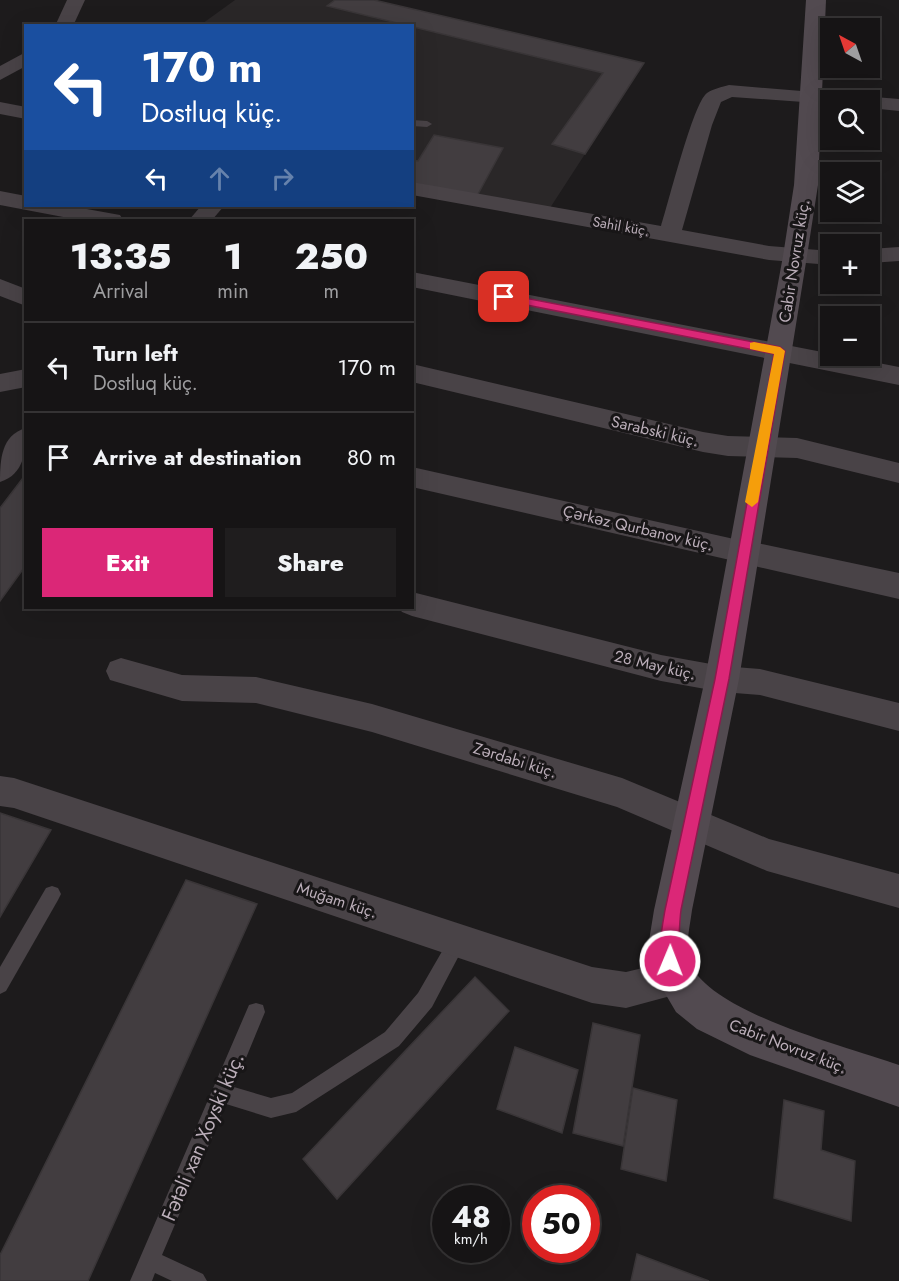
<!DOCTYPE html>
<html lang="en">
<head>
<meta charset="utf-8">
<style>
	:root { --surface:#161415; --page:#1f1d1e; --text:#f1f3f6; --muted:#9e9ea0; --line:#353334; --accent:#db2777 }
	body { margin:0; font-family:Jost,sans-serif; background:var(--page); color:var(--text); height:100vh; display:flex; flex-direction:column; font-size:22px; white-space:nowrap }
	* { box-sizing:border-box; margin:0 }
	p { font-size:20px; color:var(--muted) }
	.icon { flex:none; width:33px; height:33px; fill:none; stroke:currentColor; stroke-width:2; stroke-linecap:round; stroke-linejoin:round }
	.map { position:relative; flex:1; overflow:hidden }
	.panel { position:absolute; left:24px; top:219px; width:390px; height:390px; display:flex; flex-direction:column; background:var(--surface); border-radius:0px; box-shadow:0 6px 24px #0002,0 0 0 2px var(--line) }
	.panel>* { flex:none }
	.guide { position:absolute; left:24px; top:24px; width:390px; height:183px; border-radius:0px; box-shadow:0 6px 24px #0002,0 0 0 2px var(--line); background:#1a4fa0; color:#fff; overflow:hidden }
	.needle { width:39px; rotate:320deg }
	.buttons { position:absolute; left:820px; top:18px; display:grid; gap:12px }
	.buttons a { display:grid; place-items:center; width:60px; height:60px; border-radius:0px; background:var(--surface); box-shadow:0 6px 24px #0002,0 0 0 2px var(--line); font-size:30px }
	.speed { position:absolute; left:432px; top:1185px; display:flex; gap:12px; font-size:30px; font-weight:700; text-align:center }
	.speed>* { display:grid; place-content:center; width:78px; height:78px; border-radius:50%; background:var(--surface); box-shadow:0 6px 24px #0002,0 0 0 2px var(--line); line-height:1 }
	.speed small { font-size:15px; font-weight:400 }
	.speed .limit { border:9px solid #d22; background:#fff; color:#111 }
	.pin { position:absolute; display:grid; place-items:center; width:51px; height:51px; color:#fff; margin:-26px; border-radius:12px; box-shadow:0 3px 9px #0006 }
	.me { position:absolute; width:66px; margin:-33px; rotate:1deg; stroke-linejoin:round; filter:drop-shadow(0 0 4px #0008) }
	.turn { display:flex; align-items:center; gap:21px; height:126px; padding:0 18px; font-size:27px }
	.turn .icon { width:78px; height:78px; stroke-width:2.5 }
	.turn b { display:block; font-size:42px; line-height:51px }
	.lanes { display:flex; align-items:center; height:57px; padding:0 18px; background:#0003; justify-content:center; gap:30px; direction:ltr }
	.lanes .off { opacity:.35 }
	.eta { display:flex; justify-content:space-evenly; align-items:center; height:102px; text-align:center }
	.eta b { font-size:36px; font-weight:800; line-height:42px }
	.cta { display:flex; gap:12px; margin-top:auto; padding:12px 18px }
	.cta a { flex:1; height:69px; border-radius:0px; background:var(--accent); color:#fff; font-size:24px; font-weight:800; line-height:69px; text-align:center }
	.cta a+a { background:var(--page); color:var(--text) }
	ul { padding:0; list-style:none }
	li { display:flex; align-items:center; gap:18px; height:90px; padding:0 18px; border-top:2px solid var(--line) }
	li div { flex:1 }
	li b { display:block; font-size:22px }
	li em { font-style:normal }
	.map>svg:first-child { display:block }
</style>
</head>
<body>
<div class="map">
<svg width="899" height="1281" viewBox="0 0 899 1281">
	<rect width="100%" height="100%" fill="#1d1b1c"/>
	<polygon fill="#2a2728" points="235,0 374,0 644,63 550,208 413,183 412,26 199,26"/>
	<g fill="#423d40" stroke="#393537" stroke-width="1.5">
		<polygon points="335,0 374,0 644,63 585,154 552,144 603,73 327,6"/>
		<polygon points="434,135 503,148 477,196 412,183 412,160 418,161"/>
		<polygon points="26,474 26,565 0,601 0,508"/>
		<polygon points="0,813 51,830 0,917"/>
		<polygon points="186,880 257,904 88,1281 0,1281 0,1255"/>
		<polygon points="475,977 509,1011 337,1199 303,1159"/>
		<polygon points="593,1023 640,1035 623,1146 573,1133"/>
		<polygon points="515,1047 578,1070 562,1133 497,1109"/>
		<polygon points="633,1088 677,1100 666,1181 621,1169"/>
		<polygon points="784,1100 824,1111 821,1150 855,1161 851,1221 774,1198"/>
		<polygon points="637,1254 709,1281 631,1281"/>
	</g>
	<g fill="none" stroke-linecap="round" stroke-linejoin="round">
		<g fill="#494347" fill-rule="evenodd">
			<polygon points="412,120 427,121 432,124 427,127 412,126"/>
			<polygon points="52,886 58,888 61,894 58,900 6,991 0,994 0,967 46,888"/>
			<polygon points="458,931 464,934 467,940 464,946 432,1007 399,1046 296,1112 271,1118 226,1104 162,1255 203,1274 207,1281 172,1281 155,1273 152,1281 130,1281 249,1005 256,1003 263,1005 265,1012 234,1087 271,1098 292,1093 385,1032 418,993 452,934"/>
		</g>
		<g fill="#494347" fill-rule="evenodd">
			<polygon points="67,0 85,0 73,26 55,26"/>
			<polygon points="26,52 26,66 0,80 0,66"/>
			<path d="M729,85L899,99V111L870,108V100H831V104L732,97L721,102L712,125L682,230L769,246L831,251V265L769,260L412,195V182L661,226C668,205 693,103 707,93C713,89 722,87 729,85Z"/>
			<polygon points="0,102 26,107 26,119 0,114"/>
			<polygon points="0,191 26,196 26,206 70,206 120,215 123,220 79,220 0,205"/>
			<polygon points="201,206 224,206 212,220 189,220"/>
			<polygon points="899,247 899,261 870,263 870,249"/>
			<polygon points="412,272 899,367 899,385 412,287"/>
			<polygon points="0,279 26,289 26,306 0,296"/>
			<polygon points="412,364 703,432 728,436 797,438 899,463 899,483 797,458 728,456 703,452 412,382"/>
			<polygon points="26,369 26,387 0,392 0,374"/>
			<path d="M26,428C26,450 25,474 0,482C0,460 1,435 26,428Z"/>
			<polygon points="412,467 743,541 753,544 757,552 753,560 743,563 412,487"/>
			<polygon points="412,592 661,655 722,666 760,669 899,703 899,731 760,695 722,692 661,681 412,616 402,612 399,608 412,608"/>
			<polygon points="121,658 182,675 256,677 372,704 622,778 769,839 899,874 899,908 767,871 617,807 372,732 256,703 182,701 110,680 106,671 110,662"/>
			<polygon points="0,776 14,778 592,967 626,972 676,960 689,965 694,978 689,991 626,1008 592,1003 14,808 0,806"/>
		</g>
		<polygon fill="#494347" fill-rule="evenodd" points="743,540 899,573 899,599 732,561 727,552 732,543"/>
		<path fill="#524a50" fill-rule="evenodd" d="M806,0H826L818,185L807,256L739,679L692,910C690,926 684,950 691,965C714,1014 848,1047 899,1065V1107L750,1055L697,1029L676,1012L656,978L650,961L649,941L654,910L705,679L783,256L794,185Z"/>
	</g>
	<path fill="#db2777" stroke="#8e194d" stroke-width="1.5" d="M504,294L780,347L785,351L729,679L681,910C679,923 679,958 676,966L670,969L664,966C657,949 662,928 665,910L715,679L774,354L501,300V295Z"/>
	<polygon fill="#f59e0b" points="754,342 780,347 785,351 758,502 752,507 745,502 774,354 750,349 750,343"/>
	<g text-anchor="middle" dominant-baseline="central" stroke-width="6" stroke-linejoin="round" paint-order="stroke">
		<g font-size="14" fill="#bbaeb9" stroke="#181617">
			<text transform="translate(621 226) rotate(10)">Sahil küç.</text>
		</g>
		<g font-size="16" fill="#bbaeb9" stroke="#181617">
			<text transform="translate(794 261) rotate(-81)">Cabir Novruz küç.</text>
			<text transform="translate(655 431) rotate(13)">Sarabski küç.</text>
			<text transform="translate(638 528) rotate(13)">Çərkəz Qurbanov küç.</text>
			<text transform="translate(655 665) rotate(13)">28 May küç.</text>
			<text transform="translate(515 760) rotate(17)">Zərdabi küç.</text>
			<text transform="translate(337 900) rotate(18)">Muğam küç.</text>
			<text transform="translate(788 1046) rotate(21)">Cabir Novruz küç.</text>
		</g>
		<g font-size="20" fill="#bbaeb9" stroke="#181617">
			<text transform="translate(203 1137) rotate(-67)">Fətəli xan Xoyski küç.</text>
		</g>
	</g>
</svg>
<div class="buttons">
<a><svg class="needle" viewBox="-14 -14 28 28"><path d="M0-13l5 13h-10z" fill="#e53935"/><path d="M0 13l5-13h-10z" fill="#9e9ea0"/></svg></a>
<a><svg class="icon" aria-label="search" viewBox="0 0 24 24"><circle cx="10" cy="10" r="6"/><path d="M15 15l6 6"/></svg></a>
<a><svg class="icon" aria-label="layers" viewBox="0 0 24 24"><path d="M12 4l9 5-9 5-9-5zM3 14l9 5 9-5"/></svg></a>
<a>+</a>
<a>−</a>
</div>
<div class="speed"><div>48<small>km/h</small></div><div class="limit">50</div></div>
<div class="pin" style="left:504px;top:297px;background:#d93025"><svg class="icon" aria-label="arrive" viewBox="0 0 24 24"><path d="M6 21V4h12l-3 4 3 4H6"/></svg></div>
<svg class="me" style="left:670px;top:961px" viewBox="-20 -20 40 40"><circle r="17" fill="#db2777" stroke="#fff" stroke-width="3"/><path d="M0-11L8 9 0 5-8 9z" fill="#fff"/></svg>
<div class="guide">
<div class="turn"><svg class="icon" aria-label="left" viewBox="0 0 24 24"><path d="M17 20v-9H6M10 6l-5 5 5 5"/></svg><div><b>170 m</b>Dostluq küç.</div></div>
<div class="lanes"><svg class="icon" aria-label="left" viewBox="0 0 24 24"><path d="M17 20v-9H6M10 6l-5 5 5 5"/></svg><svg class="icon off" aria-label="ahead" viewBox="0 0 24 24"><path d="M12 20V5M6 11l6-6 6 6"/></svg><svg class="icon off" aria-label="right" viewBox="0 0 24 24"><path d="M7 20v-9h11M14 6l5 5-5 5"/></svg></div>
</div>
<section class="panel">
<div class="eta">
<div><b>13:35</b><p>Arrival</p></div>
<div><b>1</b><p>min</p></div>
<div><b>250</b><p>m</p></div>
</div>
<ul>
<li><svg class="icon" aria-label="left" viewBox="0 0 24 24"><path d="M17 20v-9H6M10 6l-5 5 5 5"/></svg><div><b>Turn left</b><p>Dostluq küç.</p></div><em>170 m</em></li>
<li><svg class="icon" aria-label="arrive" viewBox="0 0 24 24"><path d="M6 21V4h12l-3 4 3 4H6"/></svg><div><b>Arrive at destination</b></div><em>80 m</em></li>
</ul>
<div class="cta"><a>Exit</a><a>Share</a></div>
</section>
</div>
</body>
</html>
